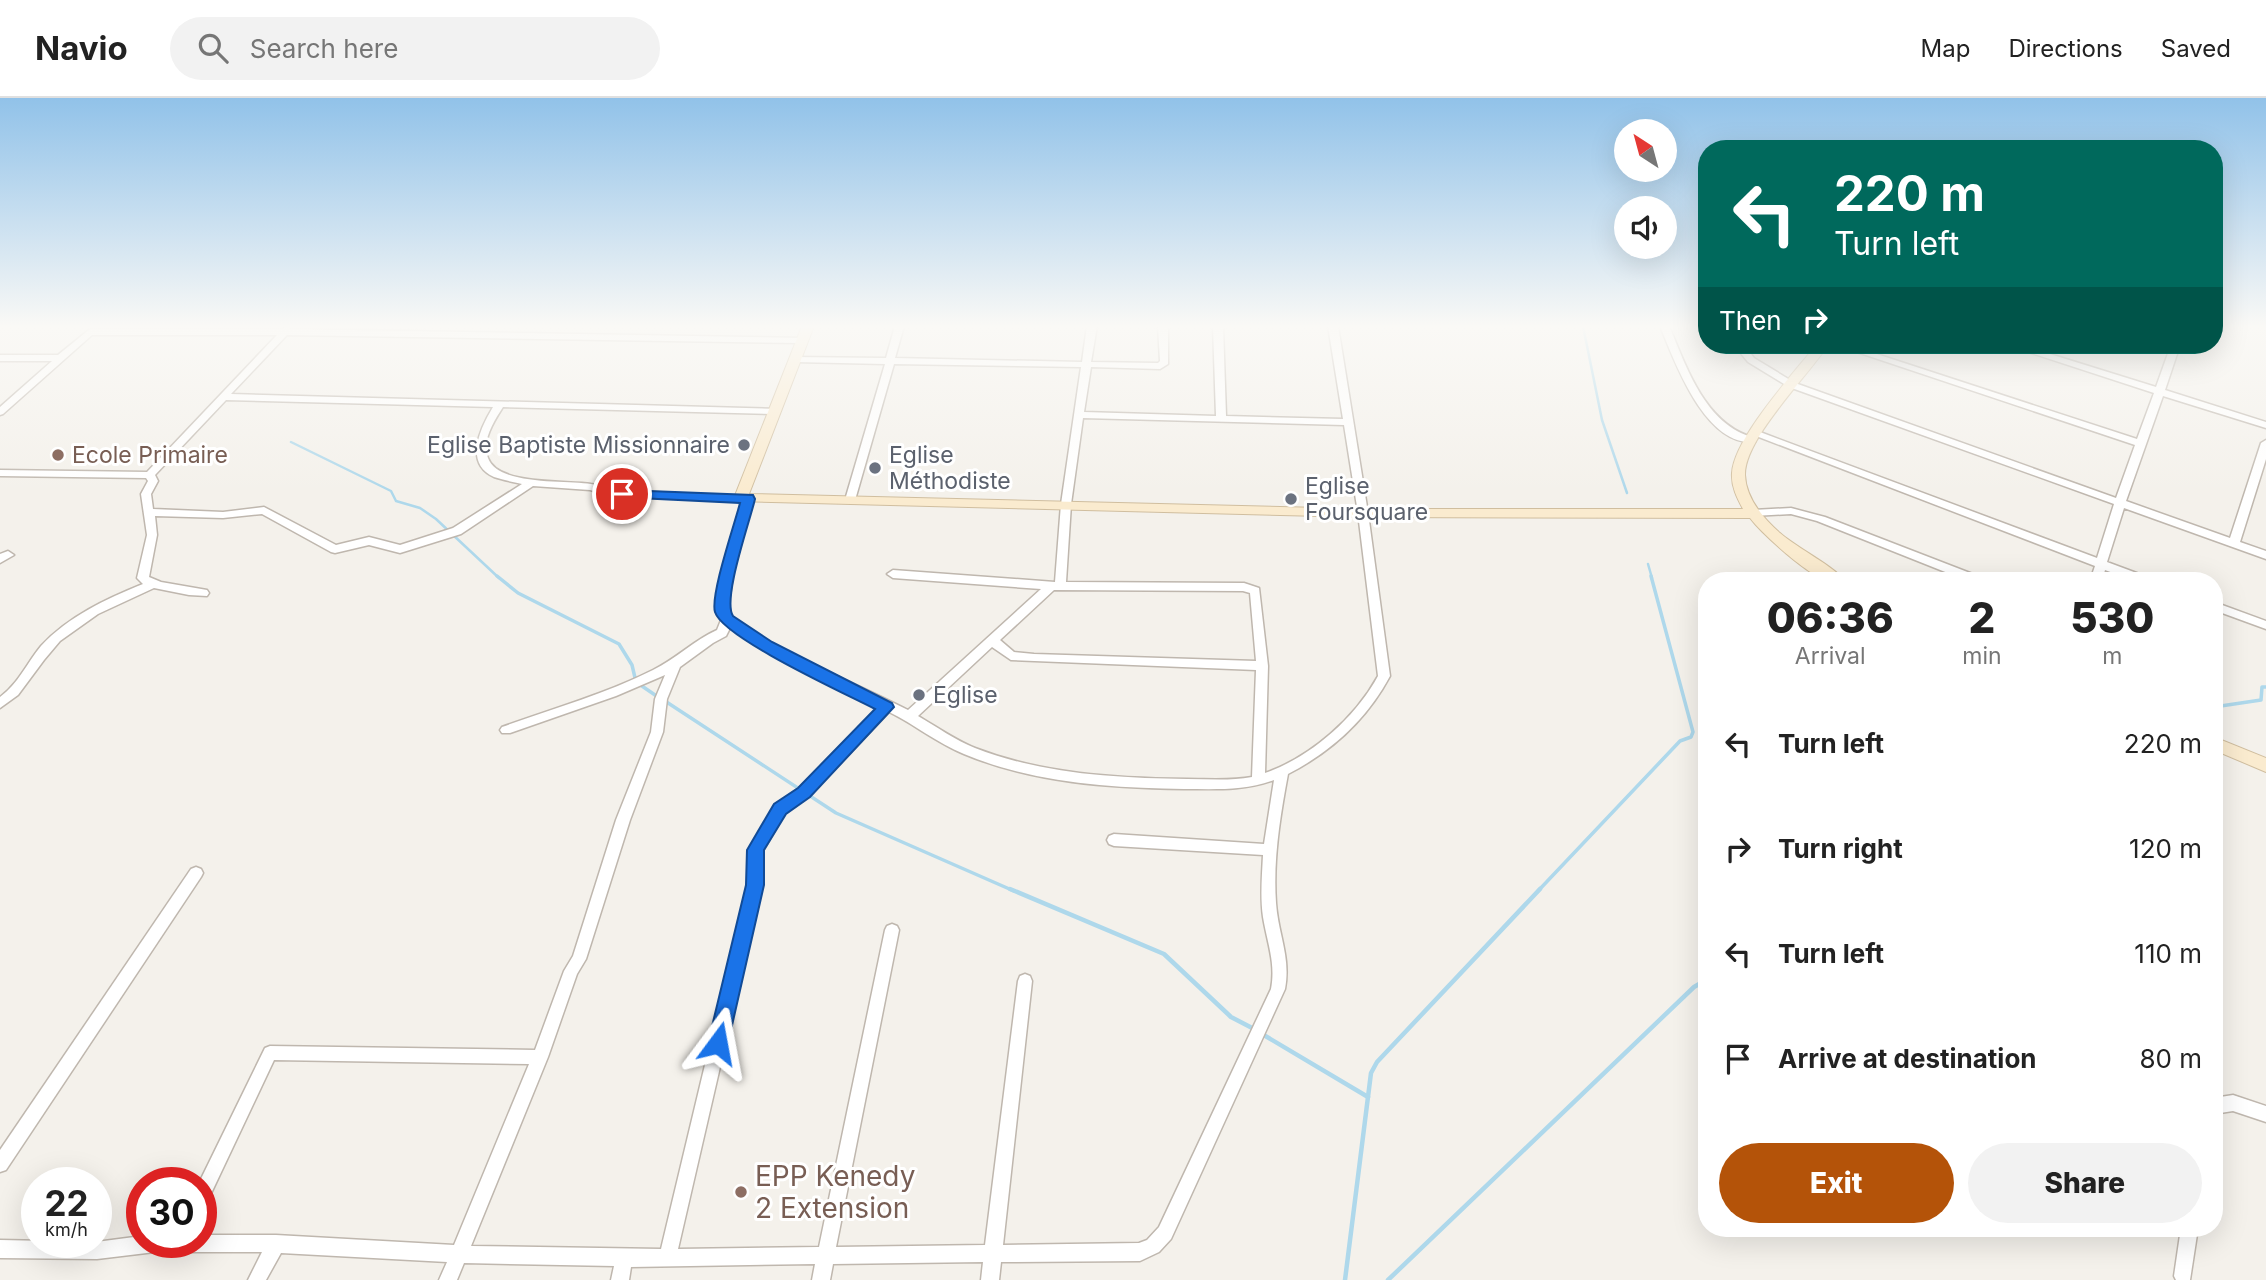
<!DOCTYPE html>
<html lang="en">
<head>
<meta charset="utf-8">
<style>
	:root { --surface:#fff; --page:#f2f2f2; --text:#222; --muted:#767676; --line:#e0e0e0; --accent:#b45309 }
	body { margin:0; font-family:Inter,sans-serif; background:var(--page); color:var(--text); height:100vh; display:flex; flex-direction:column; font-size:26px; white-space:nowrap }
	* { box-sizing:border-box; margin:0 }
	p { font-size:23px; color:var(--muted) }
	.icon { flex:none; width:38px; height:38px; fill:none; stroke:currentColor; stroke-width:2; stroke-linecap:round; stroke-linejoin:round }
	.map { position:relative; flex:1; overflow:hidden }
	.details { position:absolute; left:1698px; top:474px; width:525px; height:665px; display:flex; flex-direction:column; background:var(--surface); border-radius:28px; box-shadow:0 7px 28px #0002 }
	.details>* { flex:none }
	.banner { position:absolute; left:1698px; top:42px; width:525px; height:214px; border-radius:28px; box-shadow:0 7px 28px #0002; background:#00695c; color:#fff; overflow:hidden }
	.needle { width:46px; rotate:324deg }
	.buttons { position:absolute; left:1614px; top:21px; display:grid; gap:14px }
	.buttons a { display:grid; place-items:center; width:63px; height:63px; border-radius:50%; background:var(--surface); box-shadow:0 7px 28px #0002; font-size:35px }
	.speed { position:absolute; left:21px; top:1069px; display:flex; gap:14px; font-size:35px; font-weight:700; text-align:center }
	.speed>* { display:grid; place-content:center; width:91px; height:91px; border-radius:50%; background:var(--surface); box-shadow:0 7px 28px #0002; line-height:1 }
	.speed small { font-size:18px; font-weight:400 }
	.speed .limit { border:10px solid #d22; background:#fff; color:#111 }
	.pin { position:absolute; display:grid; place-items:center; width:60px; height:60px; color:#fff; margin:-30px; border:4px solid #fff; border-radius:50%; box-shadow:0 2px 7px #0007 }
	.me { position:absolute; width:77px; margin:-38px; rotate:13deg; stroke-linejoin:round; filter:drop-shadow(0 0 5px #0008) }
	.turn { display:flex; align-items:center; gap:24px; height:147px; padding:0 21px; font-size:32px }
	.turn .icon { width:91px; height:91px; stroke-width:2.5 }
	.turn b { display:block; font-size:49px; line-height:60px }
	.then { display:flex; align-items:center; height:66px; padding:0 21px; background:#0003; gap:14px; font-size:26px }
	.eta { display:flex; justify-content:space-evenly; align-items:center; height:119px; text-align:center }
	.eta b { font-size:42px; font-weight:800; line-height:49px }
	.cta { display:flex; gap:14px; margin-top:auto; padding:14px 21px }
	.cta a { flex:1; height:80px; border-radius:42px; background:var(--accent); color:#fff; font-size:28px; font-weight:800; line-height:80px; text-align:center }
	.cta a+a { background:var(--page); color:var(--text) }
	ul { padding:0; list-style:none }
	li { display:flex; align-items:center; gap:21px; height:105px; padding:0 21px }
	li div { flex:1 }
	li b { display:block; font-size:26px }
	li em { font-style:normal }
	header { display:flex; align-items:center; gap:42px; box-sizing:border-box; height:98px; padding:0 35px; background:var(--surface); border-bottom:2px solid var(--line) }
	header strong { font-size:33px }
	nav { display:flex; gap:38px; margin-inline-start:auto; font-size:24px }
	.search { width:490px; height:63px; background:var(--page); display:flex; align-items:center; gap:18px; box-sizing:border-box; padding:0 24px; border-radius:38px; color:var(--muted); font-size:26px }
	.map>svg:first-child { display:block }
</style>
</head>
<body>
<header>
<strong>Navio</strong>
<div class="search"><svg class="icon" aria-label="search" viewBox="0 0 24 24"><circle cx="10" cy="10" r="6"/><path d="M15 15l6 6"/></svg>Search here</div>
<nav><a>Map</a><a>Directions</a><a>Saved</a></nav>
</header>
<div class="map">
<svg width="2266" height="1182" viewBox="0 0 2266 1182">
	<rect width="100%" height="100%" fill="#f4f1eb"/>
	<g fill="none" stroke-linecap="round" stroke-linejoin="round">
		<g stroke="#aed8eb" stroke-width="2.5">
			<polyline points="1583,228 1602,322 1627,395"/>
			<polyline points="291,344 391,393 396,403 420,410 436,421 499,480"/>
			<polyline points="1648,466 1652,480"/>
		</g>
		<g stroke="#aed8eb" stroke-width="3.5">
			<polyline points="497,478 518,495 619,546 632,567 636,584 658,599"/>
			<polyline points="665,603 836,715 1014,793"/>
			<polyline points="2214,609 2261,602 2262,589 2266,589"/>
			<polyline points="1538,793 1680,643 1691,639 1693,634 1651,478"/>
		</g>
		<g stroke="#aed8eb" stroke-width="4.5">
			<polyline points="1010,791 1164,856 1231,919 1256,932"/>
			<polyline points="1262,936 1368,999"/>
			<polyline points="1345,1182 1371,975 1377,964 1540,791"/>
			<polyline points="1388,1182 1694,889 1706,882"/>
		</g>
		<g stroke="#bfb7ae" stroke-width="3">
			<g id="street">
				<path d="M287,228L291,231L805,240L807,242L802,245L287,237L231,296L778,311L780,313L775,316L503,309C494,323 481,343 488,360C498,388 567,382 591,386C598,387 605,390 612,392L752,399L753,401L733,476L728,513C739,529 760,539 776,548C819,571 865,590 908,612L1041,491L893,480L887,476L893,472L1055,484L1061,406L1081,269L894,266L855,402L850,405L845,402L885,266L795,264L792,263V259L886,260L895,228H904L895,260L1082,264L1087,228H1097L1091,264L1158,265L1160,263L1158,228H1168V266L1160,271L1091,269L1084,314L1216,318L1213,228H1223L1226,318L1343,321L1328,228H1338L1368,415L1390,578C1367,621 1331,654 1288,676C1280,719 1273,762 1276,805C1278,836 1291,859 1285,891L1171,1141L1159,1154L1140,1163L1001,1164L999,1182H981L983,1164L833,1166L830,1182H812L815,1166L631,1169L629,1182H611L614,1168L464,1165L457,1182H439L447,1164L281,1155L266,1182H248L262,1154H155L97,1161L0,1160V1142L96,1144L142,1138V1144H201V1137H276L454,1147L529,966L274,962L207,1104L201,1106V1085H199L265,950L270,948L535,952L564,873L573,858L616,722L651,634L655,601L665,577L616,598L510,635H502L500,632L502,629C552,611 605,596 653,572C676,561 694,542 717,532L721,522L716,514L718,492L742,403L612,398L590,392L533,388L461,436L400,455L369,447L335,455L331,454L262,416L223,420L155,418L157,437L149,479L161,484L207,492L209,495L207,498L189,497L154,490L98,516L60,543L44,562L18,597L0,610V599C18,586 27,565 41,548C69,518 106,501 143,486L137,480L147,437L141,396L148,383L146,380L0,378V372L147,374L277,237H92L3,316L0,317V309L52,263H0V257H58L90,231H282ZM226,302L493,309C481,329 463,365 494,379C503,382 513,384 522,386L453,430L400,447L369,439L336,447L264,409L223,414L153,411L151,396L158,383L155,377ZM1083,320L1344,327L1358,415L1378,578C1355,620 1311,659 1265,675L1268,568L1259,490L1244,485L1066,484L1071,406ZM1054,492L1243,493L1250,495L1256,563L1034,556L1014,554L1000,542ZM730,530L781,561L879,609L799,690L775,707L749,752L748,787L661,1151L471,1148L548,959L577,876L586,861L630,722L663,634L667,601L680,569L713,545L726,538ZM992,549L1011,562L1256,572L1252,679C1230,683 1209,681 1187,681C1116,680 1042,676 975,650C955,642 937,629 918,618ZM889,614C914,626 937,645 964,656C1033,685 1110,690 1184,691C1216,691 1244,693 1274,682L1264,746L1114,736L1109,738L1107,742L1109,746L1114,748L1263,757C1262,778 1260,799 1263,819C1267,844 1276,865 1271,891L1159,1129L1147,1142L1139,1145L1003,1147L1032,883L1030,878L1025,876L1020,878L1018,883L985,1147L836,1149L899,832L897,828L892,826L887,828L885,832L819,1149L678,1151L762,787L763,753L785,715L809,698Z"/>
				<path d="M1660,228H1669C1687,270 1705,327 1755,340V344C1705,349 1675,264 1660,228Z"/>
				<polygon points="1734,247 1744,247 1754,260 1795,285 2116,400 2135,347 1836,247 1849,247 2137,341 2154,295 2007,247 2021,247 2156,289 2171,247 2180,247 2165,292 2266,324 2266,330 2163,298 2126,403 2230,440 2261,345 2266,342 2266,361 2240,444 2266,453 2266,461 2124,410 2107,464 2150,480 2152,483 2135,483 2105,472 2102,483 2090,483 2095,468 1751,336 1752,334 1760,334 2097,460 2114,406 1789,289 1748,264"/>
				<polygon points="1791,410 1825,419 1983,480 1985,483 1968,483 1817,423 1791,416 1753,418 1748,415 1753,412"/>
				<polygon points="8,453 14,457 0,465 0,456"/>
				<polygon points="2214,504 2266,523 2266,531 2214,512"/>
				<polygon points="196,769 201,771 203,775 201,779 6,1072 0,1074 0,1052 191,771"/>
				<polygon points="2233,997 2266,1008 2266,1024 2233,1013 2214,1016 2214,1000"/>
				<polygon points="2181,1130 2198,1130 2190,1182 2176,1182 2174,1178"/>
			</g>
		</g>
		<g stroke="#d0be9f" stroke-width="2">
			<g id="secondary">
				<path d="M802,228H814L749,396L1363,411H1743C1737,400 1731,388 1732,375C1734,340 1794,275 1816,247H1828C1808,278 1744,341 1745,377C1746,401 1764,421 1780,435C1797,450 1835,469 1845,483C1840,483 1833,484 1828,483C1809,478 1762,436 1750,420L1363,419L736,403L734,400Z"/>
				<polygon points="2214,639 2266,660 2266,674 2214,652"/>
			</g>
		</g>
		<use href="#street" fill="#fff" fill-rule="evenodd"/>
		<use href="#secondary" fill="#faebcf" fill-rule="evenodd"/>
	</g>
	<linearGradient id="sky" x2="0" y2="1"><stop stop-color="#91c2e9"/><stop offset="0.58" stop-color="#faf9f6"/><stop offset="1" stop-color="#faf9f6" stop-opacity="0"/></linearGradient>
	<rect width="2266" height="394" fill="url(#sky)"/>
	<path fill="#1a73e8" stroke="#114b97" stroke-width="2" d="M622,392L753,397L755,401C750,423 722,501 733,518L772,544L892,605L894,609L810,699L786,716L764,752V787L728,945L725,952L718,955L711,952L708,945L746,787L747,752L774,706L798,690L875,611C846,596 723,540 715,514C710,497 735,425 740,405L617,399L615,396Z"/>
	<g fill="#6b7280" stroke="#fff" stroke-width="2.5">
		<circle cx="744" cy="347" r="7"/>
		<circle cx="875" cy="370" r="7"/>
		<circle cx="1291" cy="401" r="7"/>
		<circle cx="919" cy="597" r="7"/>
	</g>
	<g fill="#8d6e63" stroke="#fff" stroke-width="2.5">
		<circle cx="58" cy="357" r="7"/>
		<circle cx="741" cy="1094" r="7"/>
	</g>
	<g text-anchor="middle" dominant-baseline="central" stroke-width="6" stroke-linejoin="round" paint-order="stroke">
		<g font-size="23" fill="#5b616d" stroke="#fff" text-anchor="start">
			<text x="730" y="347" text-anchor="end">Eglise Baptiste Missionnaire</text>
			<text x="889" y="357">Eglise<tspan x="889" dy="26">Méthodiste</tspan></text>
			<text x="1305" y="388">Eglise<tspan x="1305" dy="26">Foursquare</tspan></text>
			<text x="933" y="597">Eglise</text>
		</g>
		<g font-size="23" fill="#785e54" stroke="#fff" text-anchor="start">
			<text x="72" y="357">Ecole Primaire</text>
		</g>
		<g font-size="28" fill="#785e54" stroke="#fff" text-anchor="start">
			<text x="755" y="1078">EPP Kenedy<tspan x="755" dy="32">2 Extension</tspan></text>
		</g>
	</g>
</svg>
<div class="buttons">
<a><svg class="needle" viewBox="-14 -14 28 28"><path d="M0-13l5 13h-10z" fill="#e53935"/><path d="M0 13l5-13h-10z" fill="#767676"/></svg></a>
<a><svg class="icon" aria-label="sound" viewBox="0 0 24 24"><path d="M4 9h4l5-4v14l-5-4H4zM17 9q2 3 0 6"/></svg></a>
</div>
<div class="speed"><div>22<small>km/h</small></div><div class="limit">30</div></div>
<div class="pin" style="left:622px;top:396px;background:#d93025"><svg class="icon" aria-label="arrive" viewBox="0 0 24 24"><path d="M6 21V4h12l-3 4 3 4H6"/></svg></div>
<svg class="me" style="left:718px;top:945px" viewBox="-20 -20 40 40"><path d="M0-17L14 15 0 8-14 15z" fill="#1a73e8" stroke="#fff" stroke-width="4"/></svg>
<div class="banner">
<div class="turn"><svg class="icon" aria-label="left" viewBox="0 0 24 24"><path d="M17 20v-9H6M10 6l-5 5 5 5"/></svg><div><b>220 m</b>Turn left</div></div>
<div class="then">Then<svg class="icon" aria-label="right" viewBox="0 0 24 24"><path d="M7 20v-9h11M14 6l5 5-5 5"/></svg></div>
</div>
<section class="details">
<div class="eta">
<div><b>06:36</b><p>Arrival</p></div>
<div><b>2</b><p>min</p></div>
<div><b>530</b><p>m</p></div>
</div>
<ul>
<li><svg class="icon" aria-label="left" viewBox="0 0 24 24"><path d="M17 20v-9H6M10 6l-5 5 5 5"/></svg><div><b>Turn left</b></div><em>220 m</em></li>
<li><svg class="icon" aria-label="right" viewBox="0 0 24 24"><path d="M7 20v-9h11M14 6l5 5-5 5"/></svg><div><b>Turn right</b></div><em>120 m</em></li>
<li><svg class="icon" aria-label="left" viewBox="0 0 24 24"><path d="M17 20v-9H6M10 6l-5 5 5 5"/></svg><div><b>Turn left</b></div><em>110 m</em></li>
<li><svg class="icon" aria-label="arrive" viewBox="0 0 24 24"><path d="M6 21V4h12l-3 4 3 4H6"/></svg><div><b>Arrive at destination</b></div><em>80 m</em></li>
</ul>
<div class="cta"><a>Exit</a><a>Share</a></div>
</section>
</div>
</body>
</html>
